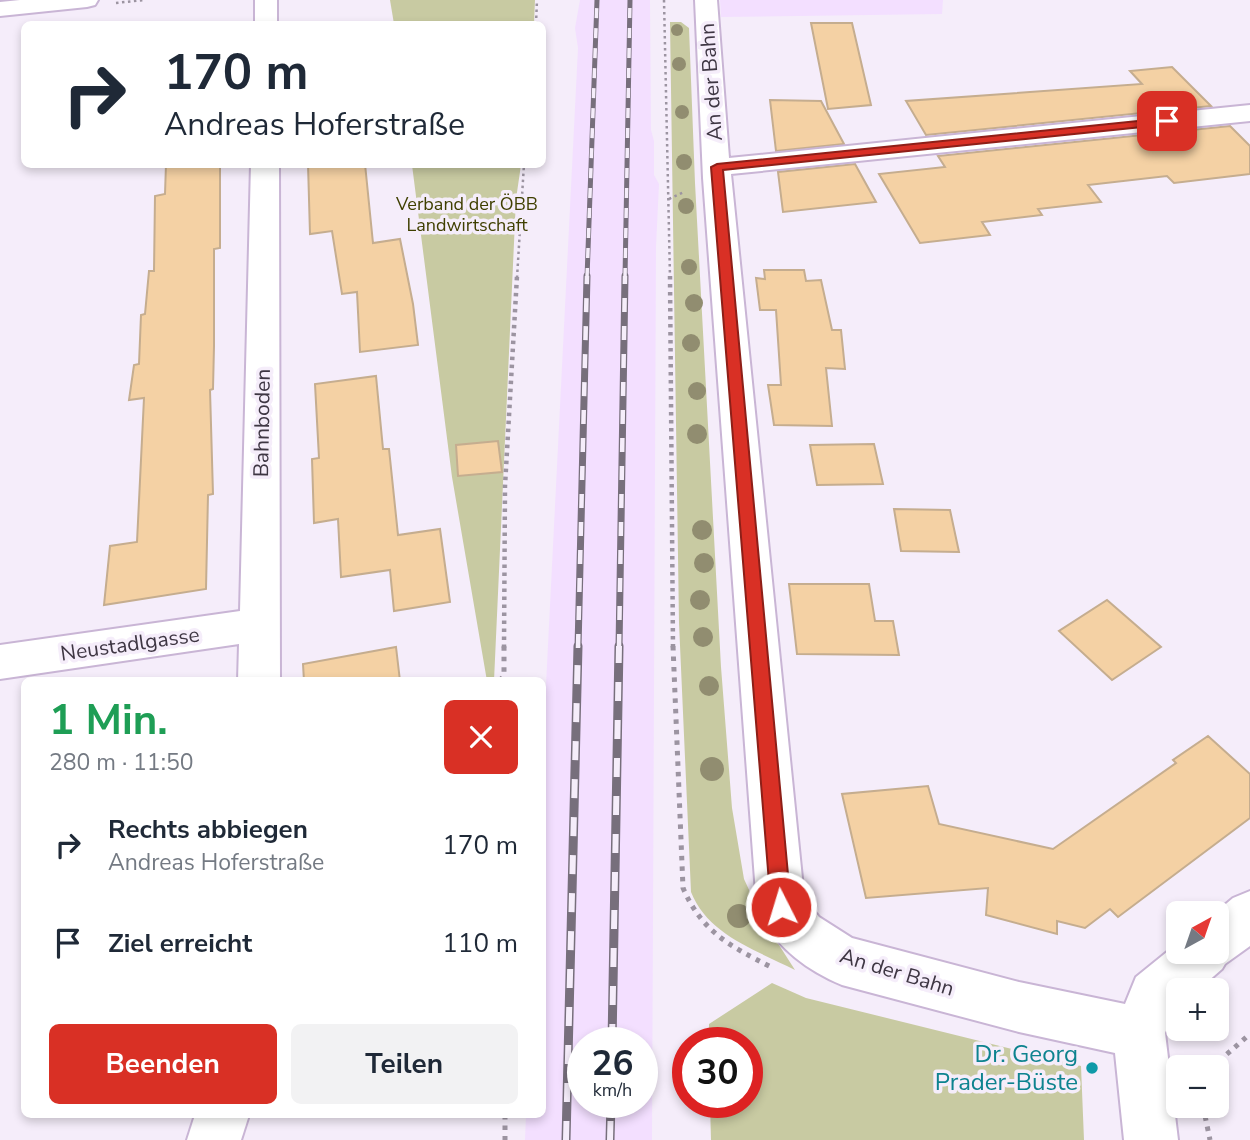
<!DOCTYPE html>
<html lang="de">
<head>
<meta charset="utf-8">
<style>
	:root { --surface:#fff; --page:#f2f2f3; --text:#1f2937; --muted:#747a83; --accent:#d93025 }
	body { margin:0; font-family:"Nunito Sans",sans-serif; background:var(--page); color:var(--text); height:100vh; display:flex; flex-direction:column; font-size:26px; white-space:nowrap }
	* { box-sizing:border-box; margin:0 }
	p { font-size:23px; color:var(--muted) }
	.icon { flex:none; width:38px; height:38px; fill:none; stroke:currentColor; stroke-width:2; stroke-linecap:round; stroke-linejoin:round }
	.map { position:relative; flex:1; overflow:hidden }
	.sheet { position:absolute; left:21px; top:677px; width:525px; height:441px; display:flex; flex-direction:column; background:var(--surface); border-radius:10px; box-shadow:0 4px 10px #0003 }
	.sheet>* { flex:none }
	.top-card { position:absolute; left:21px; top:21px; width:525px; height:147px; border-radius:10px; box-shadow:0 4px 10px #0003; background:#fff; color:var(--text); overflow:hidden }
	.needle { width:46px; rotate:40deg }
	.controls { position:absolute; left:1166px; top:901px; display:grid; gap:14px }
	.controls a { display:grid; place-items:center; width:63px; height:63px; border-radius:10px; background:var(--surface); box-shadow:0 4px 10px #0003; font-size:35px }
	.speed { position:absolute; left:567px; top:1027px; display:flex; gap:14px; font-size:35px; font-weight:700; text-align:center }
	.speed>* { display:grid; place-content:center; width:91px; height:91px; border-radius:50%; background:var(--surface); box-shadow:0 4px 10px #0003; line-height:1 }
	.speed small { font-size:18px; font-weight:400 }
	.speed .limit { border:10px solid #d22; background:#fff; color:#111 }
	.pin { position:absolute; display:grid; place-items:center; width:60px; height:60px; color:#fff; margin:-30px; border-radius:14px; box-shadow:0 4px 10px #0006 }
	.me { position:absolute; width:77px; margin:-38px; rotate:355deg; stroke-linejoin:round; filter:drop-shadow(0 0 5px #0008) }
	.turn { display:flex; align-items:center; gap:24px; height:147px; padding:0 28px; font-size:32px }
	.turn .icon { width:91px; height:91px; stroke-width:2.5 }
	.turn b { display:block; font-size:49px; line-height:60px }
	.round { display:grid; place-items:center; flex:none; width:74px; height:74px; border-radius:10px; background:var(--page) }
	.summary { display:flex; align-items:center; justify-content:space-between; height:119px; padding:0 28px }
	h1 { font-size:42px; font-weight:700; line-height:52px; color:#1e9e55 }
	.cta { display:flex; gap:14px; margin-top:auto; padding:14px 28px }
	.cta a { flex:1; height:80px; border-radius:10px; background:var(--accent); color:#fff; font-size:28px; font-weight:700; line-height:80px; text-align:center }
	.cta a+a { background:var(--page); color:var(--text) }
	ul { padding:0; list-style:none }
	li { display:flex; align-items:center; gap:21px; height:98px; padding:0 28px }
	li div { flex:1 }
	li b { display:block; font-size:26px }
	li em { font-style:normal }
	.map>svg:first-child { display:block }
</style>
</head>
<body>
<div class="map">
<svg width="1250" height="1140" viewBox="0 0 1250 1140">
	<rect width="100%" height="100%" fill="#f5edfa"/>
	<g fill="#f3dfff" fill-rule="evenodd">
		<path d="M580,0H650L651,130L654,141V175L659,184L656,247L652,1140H525L526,1115H542L543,745L578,48L575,28ZM583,1043H642V1102H583Z"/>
		<polygon points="720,0 943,0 942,14 721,17"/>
	</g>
	<g fill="#c8caa2">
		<polygon points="390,0 535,0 534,24 394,24"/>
		<path d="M670,22H681L689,28L695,183L721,667L732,808L744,879L763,920L795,970C756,950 708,935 691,892L679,623Z"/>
		<polygon points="412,165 521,165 516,199 494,681 487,681 452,477"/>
		<polygon points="772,983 806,998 1081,1066 1084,1140 711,1140 710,1103 747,1102 747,1043 709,1043 709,1024"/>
	</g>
	<g fill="#f4d1a4" stroke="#c5ad8f" stroke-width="2">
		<polygon points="811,23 852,23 871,105 828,109"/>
		<polygon points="1172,67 1211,106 926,135 906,101 1142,84 1130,71"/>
		<polygon points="770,100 821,101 844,144 776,151"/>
		<polygon points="1230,126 1250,146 1250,174 1174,183 1167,176 1088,185 1101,202 1038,209 1042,215 982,222 990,235 920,243 879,174 945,167 938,156"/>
		<polygon points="166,164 220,164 220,248 214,249 214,346 213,389 210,390 213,494 208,495 206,589 104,605 110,546 137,542 144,398 129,400 134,365 139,364 141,315 145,314 149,271 154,271 155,196 165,194"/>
		<polygon points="308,164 365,164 373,243 400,239 413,304 418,345 360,352 357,292 342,294 332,231 310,234"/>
		<polygon points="855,164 876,202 783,212 778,172"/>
		<polygon points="764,270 804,270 806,281 821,280 832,330 841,330 845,369 826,368 832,426 774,425 768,385 781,385 776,310 760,310 756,278 765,279"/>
		<polygon points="376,376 383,449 389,449 398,535 440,529 450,602 394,611 390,570 341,577 338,519 314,523 312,459 319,458 315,384"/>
		<polygon points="498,441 502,472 458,476 456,445"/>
		<polygon points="874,444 883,484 817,485 810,445"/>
		<polygon points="894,509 950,510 959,552 901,551"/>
		<polygon points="789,584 869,584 875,621 893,621 899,655 797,654"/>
		<polygon points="1107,600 1161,647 1112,680 1059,631"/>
		<polygon points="396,647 400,681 304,681 303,664"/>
		<polygon points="1208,736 1250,774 1250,818 1118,917 1110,909 1085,928 1057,921 1057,934 986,915 988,888 866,898 842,794 928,786 939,824 1053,849 1176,763 1173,760"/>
	</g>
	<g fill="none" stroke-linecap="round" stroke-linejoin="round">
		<g stroke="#c9b5d5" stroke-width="4">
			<g id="minor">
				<polygon points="20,0 98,0 95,5 87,7 0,16 0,2"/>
				<rect x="255" y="0" width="22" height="24"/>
				<path d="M695,0H717L729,158L1250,105V121L731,174L804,898L819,917L852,938L1019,982L1125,1004L1136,977L1178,943V952H1216V914H1214L1233,898L1250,891V946L1225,964L1222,969L1198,990H1178V1008L1173,1012L1165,1033L1178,1140H1124L1115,1053L1019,1032L842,985C804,969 773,945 757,907L703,178Z"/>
				<polygon points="251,164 279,164 280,681 238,681 239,644 0,679 0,645 240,611"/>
				<polygon points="195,1115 249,1115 241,1140 187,1140"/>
			</g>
		</g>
		<g stroke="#9c94a1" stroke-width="2.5" stroke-dasharray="2.5 3.5" stroke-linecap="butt">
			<polyline points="664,0 670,278"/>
			<polyline points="116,3 144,0"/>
			<polyline points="536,24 537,0"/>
			<polyline points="669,199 684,192"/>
			<polyline points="517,278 524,164"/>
		</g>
		<g stroke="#9c94a1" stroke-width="4.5" stroke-dasharray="3.5 4.5" stroke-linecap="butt">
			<polyline points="670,276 673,648"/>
			<polyline points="504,648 505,486 517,276"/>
		</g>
		<g stroke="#9c94a1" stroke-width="5" stroke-dasharray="4.5 6" stroke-linecap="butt">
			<path d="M673,646L683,888C702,932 730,946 771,967"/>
			<polyline points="500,681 504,675 504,646"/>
			<polyline points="1211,1068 1250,1034"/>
			<polyline points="1203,1106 1210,1140"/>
			<polyline points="505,1115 505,1140"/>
		</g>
		<use href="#minor" fill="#fff" fill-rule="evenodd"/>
		<g stroke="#776f7c" stroke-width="5">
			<g id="rail-far2">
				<polyline points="587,278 597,0"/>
				<polyline points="625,278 630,0"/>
			</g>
		</g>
		<g stroke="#776f7c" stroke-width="7">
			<g id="rail-far1">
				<polyline points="578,648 587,276"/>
				<polyline points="619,648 625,276"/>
			</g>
		</g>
		<g stroke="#776f7c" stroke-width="9">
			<g id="rail">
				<polyline points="612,1043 619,646"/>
				<polyline points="566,1140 578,646"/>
				<polyline points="610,1140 611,1102"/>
			</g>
		</g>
		<use href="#rail-far2" stroke="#f5edfa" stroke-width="3.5" stroke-dasharray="10" stroke-linecap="butt"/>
		<use href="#rail-far1" stroke="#f5edfa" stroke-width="4.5" stroke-dasharray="14" stroke-linecap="butt"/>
		<use href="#rail" stroke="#f5edfa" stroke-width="6" stroke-dasharray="19" stroke-linecap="butt"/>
	</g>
	<g fill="#918d70">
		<circle cx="677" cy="30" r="6"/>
		<circle cx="679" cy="64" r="7"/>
		<circle cx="682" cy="112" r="7"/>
		<circle cx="684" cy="162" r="8"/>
		<circle cx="686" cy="206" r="8"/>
		<circle cx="689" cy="267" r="8"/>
		<circle cx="694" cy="303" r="9"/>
		<circle cx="691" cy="343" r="9"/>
		<circle cx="697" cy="391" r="9"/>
		<circle cx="697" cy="434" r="10"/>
		<circle cx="702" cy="530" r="10"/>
		<circle cx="704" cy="563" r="10"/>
		<circle cx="700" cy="600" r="10"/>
		<circle cx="703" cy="637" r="10"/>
		<circle cx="709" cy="686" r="10"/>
		<circle cx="712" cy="769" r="12"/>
		<circle cx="739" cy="916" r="12"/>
	</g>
	<polygon fill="#d93025" stroke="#8d1f18" stroke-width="2" points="1167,118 1173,121 1171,124 723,170 791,907 788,914 781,917 774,914 771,907 711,167 717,164"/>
	<circle fill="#0f9aa8" stroke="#f5edfa" stroke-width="2.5" cx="1092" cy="1068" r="7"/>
	<g text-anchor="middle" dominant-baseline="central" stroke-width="7" stroke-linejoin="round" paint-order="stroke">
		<g font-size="18" fill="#3f3f00" stroke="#f5edfa">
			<text x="467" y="204">Verband der ÖBB<tspan x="467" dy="21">Landwirtschaft</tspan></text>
		</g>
		<g font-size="21" fill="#3e3643" stroke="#f5edfa">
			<text transform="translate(711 82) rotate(-94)">An der Bahn</text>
			<text transform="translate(262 423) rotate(-89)">Bahnboden</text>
			<text transform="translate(130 644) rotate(-8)">Neustadlgasse</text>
			<text transform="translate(897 972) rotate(17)">An der Bahn</text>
		</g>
		<g font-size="24" fill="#0d838f" stroke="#f5edfa" text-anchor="end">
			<text x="1078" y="1054">Dr. Georg<tspan x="1078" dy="28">Prader-Büste</tspan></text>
		</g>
	</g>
</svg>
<div class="controls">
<a><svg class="needle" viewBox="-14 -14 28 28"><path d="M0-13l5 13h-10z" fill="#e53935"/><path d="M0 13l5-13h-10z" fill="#747a83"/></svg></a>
<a>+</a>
<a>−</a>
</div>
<div class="speed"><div>26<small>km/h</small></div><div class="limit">30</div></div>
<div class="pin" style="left:1167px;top:121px;background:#d93025"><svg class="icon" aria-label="arrive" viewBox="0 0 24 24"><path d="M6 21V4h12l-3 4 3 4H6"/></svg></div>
<svg class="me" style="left:781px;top:907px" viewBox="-20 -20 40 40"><circle r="17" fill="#d93025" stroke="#fff" stroke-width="3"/><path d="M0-11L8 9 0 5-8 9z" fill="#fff"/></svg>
<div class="top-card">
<div class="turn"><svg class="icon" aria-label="right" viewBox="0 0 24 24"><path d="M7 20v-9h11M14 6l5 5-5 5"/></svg><div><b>170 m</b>Andreas Hoferstraße</div></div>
</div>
<section class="sheet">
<div class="summary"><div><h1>1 Min.</h1><p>280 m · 11:50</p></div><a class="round" style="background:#d93025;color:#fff"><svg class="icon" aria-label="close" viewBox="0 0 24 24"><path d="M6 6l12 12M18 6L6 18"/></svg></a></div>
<ul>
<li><svg class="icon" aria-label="right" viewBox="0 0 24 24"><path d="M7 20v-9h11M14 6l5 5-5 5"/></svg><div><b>Rechts abbiegen</b><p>Andreas Hoferstraße</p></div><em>170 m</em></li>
<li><svg class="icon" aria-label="arrive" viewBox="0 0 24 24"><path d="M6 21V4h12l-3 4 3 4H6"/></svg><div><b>Ziel erreicht</b></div><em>110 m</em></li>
</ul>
<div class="cta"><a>Beenden</a><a>Teilen</a></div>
</section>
</div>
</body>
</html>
